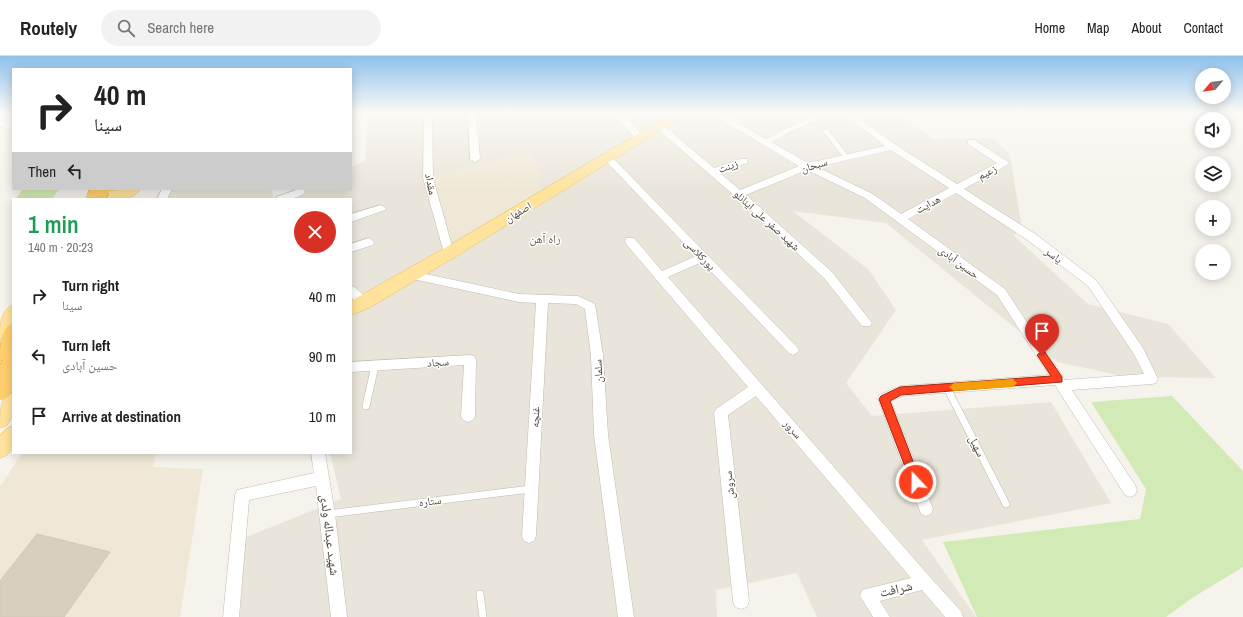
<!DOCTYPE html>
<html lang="en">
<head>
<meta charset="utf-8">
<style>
	:root { --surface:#fff; --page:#f2f2f2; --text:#222; --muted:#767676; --line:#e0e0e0 }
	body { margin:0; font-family:"Archivo Narrow","Noto Naskh Arabic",sans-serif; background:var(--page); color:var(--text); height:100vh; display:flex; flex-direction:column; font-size:15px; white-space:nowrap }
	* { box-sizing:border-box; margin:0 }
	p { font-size:13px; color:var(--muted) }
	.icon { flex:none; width:22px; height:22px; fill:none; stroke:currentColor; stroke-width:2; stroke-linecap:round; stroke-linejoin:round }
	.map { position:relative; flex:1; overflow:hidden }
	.details { position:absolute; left:12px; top:142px; width:340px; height:256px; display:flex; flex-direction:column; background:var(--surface); border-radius:0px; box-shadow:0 2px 10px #0003 }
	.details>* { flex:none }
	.banner { position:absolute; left:12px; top:12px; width:340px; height:122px; border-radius:0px; box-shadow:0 2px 10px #0003; background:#fff; color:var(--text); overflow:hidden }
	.needle { width:26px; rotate:242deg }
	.tools { position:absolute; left:1195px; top:12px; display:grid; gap:8px }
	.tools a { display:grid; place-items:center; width:36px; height:36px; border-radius:50%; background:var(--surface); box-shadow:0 2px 10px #0003; font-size:20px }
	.pin { position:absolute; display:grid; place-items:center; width:34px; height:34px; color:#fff; margin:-41px -17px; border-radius:50% 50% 50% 0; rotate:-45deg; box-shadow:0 0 4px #0007 }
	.pin .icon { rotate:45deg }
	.me { position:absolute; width:44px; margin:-22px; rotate:339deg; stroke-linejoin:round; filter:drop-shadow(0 0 3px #0008) }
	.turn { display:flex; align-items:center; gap:14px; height:84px; padding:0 16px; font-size:18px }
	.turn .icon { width:52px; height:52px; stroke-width:2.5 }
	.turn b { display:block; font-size:28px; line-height:34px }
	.then { display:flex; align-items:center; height:38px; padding:0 16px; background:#0003; gap:8px; font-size:15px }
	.round { display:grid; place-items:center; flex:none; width:42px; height:42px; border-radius:21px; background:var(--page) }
	.head { display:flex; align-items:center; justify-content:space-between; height:68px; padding:0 16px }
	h1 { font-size:24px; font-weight:600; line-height:30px; color:#1e9e55 }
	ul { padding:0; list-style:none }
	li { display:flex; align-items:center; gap:12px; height:60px; padding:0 16px }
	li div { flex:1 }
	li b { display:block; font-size:15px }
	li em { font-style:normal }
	header { display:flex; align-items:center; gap:24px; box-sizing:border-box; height:56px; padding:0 20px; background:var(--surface); border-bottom:1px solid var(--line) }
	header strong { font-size:19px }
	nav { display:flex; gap:22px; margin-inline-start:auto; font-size:14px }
	.search { width:280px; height:36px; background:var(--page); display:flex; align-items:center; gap:10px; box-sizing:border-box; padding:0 14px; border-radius:22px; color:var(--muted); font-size:15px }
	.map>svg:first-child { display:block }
</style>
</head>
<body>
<header>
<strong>Routely</strong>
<div class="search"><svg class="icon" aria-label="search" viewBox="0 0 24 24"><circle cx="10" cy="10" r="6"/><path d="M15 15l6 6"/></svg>Search here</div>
<nav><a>Home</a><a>Map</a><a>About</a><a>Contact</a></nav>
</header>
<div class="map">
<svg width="1243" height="561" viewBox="0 0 1243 561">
	<rect width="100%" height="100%" fill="#f6f3ec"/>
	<polygon fill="#eae5da" points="368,57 895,57 934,83 993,82 1010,99 1021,167 1014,180 1088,248 1168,268 1216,322 1127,321 1057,306 886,167 793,155 869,214 896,254 846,327 872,360 1051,346 1111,447 922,484 976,561 817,561 797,517 716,534 717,561 240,561 244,482 341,443 330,397 351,397 351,143 159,143 166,133 271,133 274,143 298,133 351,133 351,111 365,105"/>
	<g fill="#efe8d6">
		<polygon points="531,95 543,121 535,125 543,135 450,187 432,120"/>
		<polygon points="22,397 156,397 153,411 203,413 180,561 0,561 0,431"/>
	</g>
	<g fill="#d2eab5">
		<polygon points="23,133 59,133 52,143 16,143"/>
		<polygon points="1172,340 1243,415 1243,511 1192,542 1166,561 977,561 943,486 1140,463 1146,433 1091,346"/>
	</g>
	<polygon fill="#d8cfc1" stroke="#d3c7b4" points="37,478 110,496 64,561 0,561 0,525"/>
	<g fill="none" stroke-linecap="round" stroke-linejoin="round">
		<g stroke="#c2bbae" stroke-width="6">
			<g id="lane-far1">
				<polyline points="801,57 814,63"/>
				<polyline points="826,75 846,101"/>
				<polyline points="765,87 786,75 814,63"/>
			</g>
		</g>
		<g stroke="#c2bbae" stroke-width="8">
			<g id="lane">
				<polyline points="947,332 1006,448"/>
				<polyline points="366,350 375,310"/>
				<polyline points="328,458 531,433"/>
				<polyline points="480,538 483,561"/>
			</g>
		</g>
		<g stroke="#c2bbae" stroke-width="1">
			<g id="street">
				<polygon points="424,57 432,57 433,122 454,197 449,201 444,197 423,122"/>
				<polygon points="468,57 476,57 480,103 475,106 470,103"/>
				<polygon points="613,57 622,57 644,81 644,85 638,85"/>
				<path d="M710,57H720L808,107L885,90L843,57H852L896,89L957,128L997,107L968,88V84H974L1007,105L1009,107L1007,109L964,133L1034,177L1096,224L1143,292L1158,323L1156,327L1152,328L1072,334L1135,429L1137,434L1135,439L1130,441L1125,439L1055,329L902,340L891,345L933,453L931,458L926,460L921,458L878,343L879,339L900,330L1049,319L997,239L865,142L807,114L746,139L832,216L872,267L870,270H862L824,222L751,154L655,71L657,69H663L714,112L741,103H747V107L720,117L740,134L799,110ZM891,94L949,132L901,158L873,138L817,111ZM956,137L1026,183L1088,230L1134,298L1144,318L1065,324L1005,233L908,163Z"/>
				<polygon points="0,65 13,67 13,73 0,71"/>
				<polygon points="608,99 611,100 797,291 799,294 797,297 793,299 789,297 702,206 668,221 930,521 961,555 963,561 945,561 922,534 880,545 890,561 873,561 860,540 862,534 911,522 756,340 728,359 749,545 747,551 741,553 735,551 733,545 714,357 716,353 748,331 626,188 625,185 626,182 634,182 662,215 696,200 605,104 605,100"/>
				<polygon points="162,133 172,133 167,143 157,143"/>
				<path d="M299,133L304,134L305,136C298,144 285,143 275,143L276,141Z"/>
				<polygon points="381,149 386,152 385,154 351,166 351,158"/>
				<polygon points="369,182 374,186 373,189 351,196 351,188"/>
				<polygon points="412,215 519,238 578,240 595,248 603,299 608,379 634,561 618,561 594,379 591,299 585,253 576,248 548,247 536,480 534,485 529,487 524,485 522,480 536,247 519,246 408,222 406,219 408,216"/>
				<path d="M351,230C358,232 365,241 369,247L367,250H359L351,241Z"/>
				<polygon points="470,299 474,300 476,304 475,360 473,364 468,366 463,364 461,360 464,309 351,316 351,306"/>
				<polygon points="311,397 325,397 335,458 347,561 331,561 316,430 249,444 239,561 223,561 235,439 237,434 314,417"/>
			</g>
		</g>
		<g stroke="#e6c16a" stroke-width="1">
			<g id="primary">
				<polygon points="673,57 689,57 455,201 369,252 351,259 351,245 443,193"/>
				<path d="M88,133H102L104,135L140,133C131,148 109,143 95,143Z"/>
				<path d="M13,249C13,263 15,278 0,283C0,270 0,254 13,249Z"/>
				<path d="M13,333V359L7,369L0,372C0,357 0,339 13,333Z"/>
				<polygon points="13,370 13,393 7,399 0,402 0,379 6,373"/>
			</g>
		</g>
		<g stroke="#e0a43c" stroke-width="1">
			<path id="highway" d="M13,267V293L8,302L0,305C0,290 0,272 13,267Z"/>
		</g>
		<use href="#lane-far1" stroke="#fff" stroke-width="5"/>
		<use href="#lane" stroke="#fff" stroke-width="7"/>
		<use href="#street" fill="#fff" fill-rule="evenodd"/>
		<use href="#primary" fill="#ffe39c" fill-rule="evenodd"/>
		<use href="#highway" fill="#ffcf6e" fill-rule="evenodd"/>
		<g stroke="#e0a43c" stroke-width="19" stroke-linecap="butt">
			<polyline id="highway-bridge-far1" points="95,143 101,133"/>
		</g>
		<g stroke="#e0a43c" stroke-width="25" stroke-linecap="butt">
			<polyline id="highway-bridge" points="0,332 13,310"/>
		</g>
		<use href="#highway-bridge-far1" stroke="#ffcf6e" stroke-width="18"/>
		<use href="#highway-bridge" stroke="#ffcf6e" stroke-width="24"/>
	</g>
	<linearGradient id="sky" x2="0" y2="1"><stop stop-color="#8fc1ec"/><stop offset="0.42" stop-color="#fbfaf6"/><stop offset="1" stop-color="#fbfaf6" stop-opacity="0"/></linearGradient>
	<rect width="1243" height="135" fill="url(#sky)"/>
	<polygon fill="#fc3f1d" stroke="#a42913" points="1042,295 1045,296 1062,321 1062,326 901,339 890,345 921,426 919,429 916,431 912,429 879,343 881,340 900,331 1051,320 1037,299"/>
	<polygon fill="#f59e0b" points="1013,323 1017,327 1013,331 954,335 949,331 954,327"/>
	<g text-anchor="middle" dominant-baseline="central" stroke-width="3" stroke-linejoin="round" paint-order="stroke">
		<g font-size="11" fill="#4b4439" stroke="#fff">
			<text transform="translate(814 109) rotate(-16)">سبحان</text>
			<text transform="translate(728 110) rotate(-19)">زینت</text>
			<text transform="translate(987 116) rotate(-28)">زعیم</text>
			<text transform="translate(431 128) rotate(79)">مقداد</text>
			<text transform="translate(928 148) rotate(-28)">هدایت</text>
			<text transform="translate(518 156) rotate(-31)">اصفهان</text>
			<text transform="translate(767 164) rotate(42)">شهید صفر علی اینانلو</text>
			<text transform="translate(700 198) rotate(46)">پورکلاسی</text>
			<text transform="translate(1054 199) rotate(37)">یاسر</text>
			<text transform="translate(959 206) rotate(36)">حسین آبادی</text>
			<text transform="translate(438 306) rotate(-4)">سجاد</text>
			<text transform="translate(598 315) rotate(-93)">سلمان</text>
			<text transform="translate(535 361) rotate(-87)">غنچه</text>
			<text transform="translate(793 373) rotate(49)">سرور</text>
			<text transform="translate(977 390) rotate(63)">سهیل</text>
			<text transform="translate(729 429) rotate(-96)">سروش</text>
			<text transform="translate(430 445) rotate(-7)">ستاره</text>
		</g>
		<g font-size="12" fill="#6e6250" stroke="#fff">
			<text x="545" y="183">راه آهن</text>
		</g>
		<g font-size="13" fill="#4b4439" stroke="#fff">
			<text transform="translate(330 479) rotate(83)">شهید عبداله ولدی</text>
			<text transform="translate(896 533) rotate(-13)">شرافت</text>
		</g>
	</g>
</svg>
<div class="tools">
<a><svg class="needle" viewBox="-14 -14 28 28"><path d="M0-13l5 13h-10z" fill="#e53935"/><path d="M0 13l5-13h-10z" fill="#767676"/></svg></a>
<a><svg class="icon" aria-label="sound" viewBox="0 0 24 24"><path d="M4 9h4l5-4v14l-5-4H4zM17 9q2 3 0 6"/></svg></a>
<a><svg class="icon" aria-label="layers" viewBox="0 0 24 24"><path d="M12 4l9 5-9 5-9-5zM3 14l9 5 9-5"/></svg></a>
<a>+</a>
<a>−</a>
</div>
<div class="pin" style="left:1042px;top:299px;background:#d93025"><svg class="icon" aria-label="arrive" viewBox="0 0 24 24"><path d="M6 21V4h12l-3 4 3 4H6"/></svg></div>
<svg class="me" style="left:916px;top:426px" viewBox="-20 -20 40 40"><circle r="17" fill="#fc3f1d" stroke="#fff" stroke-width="3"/><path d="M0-11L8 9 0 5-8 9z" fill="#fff"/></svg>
<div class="banner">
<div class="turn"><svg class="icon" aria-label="right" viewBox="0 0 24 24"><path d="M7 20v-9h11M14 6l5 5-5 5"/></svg><div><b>40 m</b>سینا</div></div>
<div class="then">Then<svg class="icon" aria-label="left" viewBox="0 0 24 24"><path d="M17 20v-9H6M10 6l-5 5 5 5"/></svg></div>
</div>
<section class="details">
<div class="head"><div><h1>1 min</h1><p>140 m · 20:23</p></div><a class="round" style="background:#d93025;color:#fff"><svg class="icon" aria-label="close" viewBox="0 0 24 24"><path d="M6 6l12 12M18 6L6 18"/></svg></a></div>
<ul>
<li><svg class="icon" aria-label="right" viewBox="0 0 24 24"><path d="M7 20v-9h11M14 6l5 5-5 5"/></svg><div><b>Turn right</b><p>سینا</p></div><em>40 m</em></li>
<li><svg class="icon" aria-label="left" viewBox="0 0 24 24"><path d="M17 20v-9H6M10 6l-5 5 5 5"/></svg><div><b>Turn left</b><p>حسین آبادی</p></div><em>90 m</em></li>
<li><svg class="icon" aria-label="arrive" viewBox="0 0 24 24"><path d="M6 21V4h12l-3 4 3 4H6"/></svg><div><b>Arrive at destination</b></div><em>10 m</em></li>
</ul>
</section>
</div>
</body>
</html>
